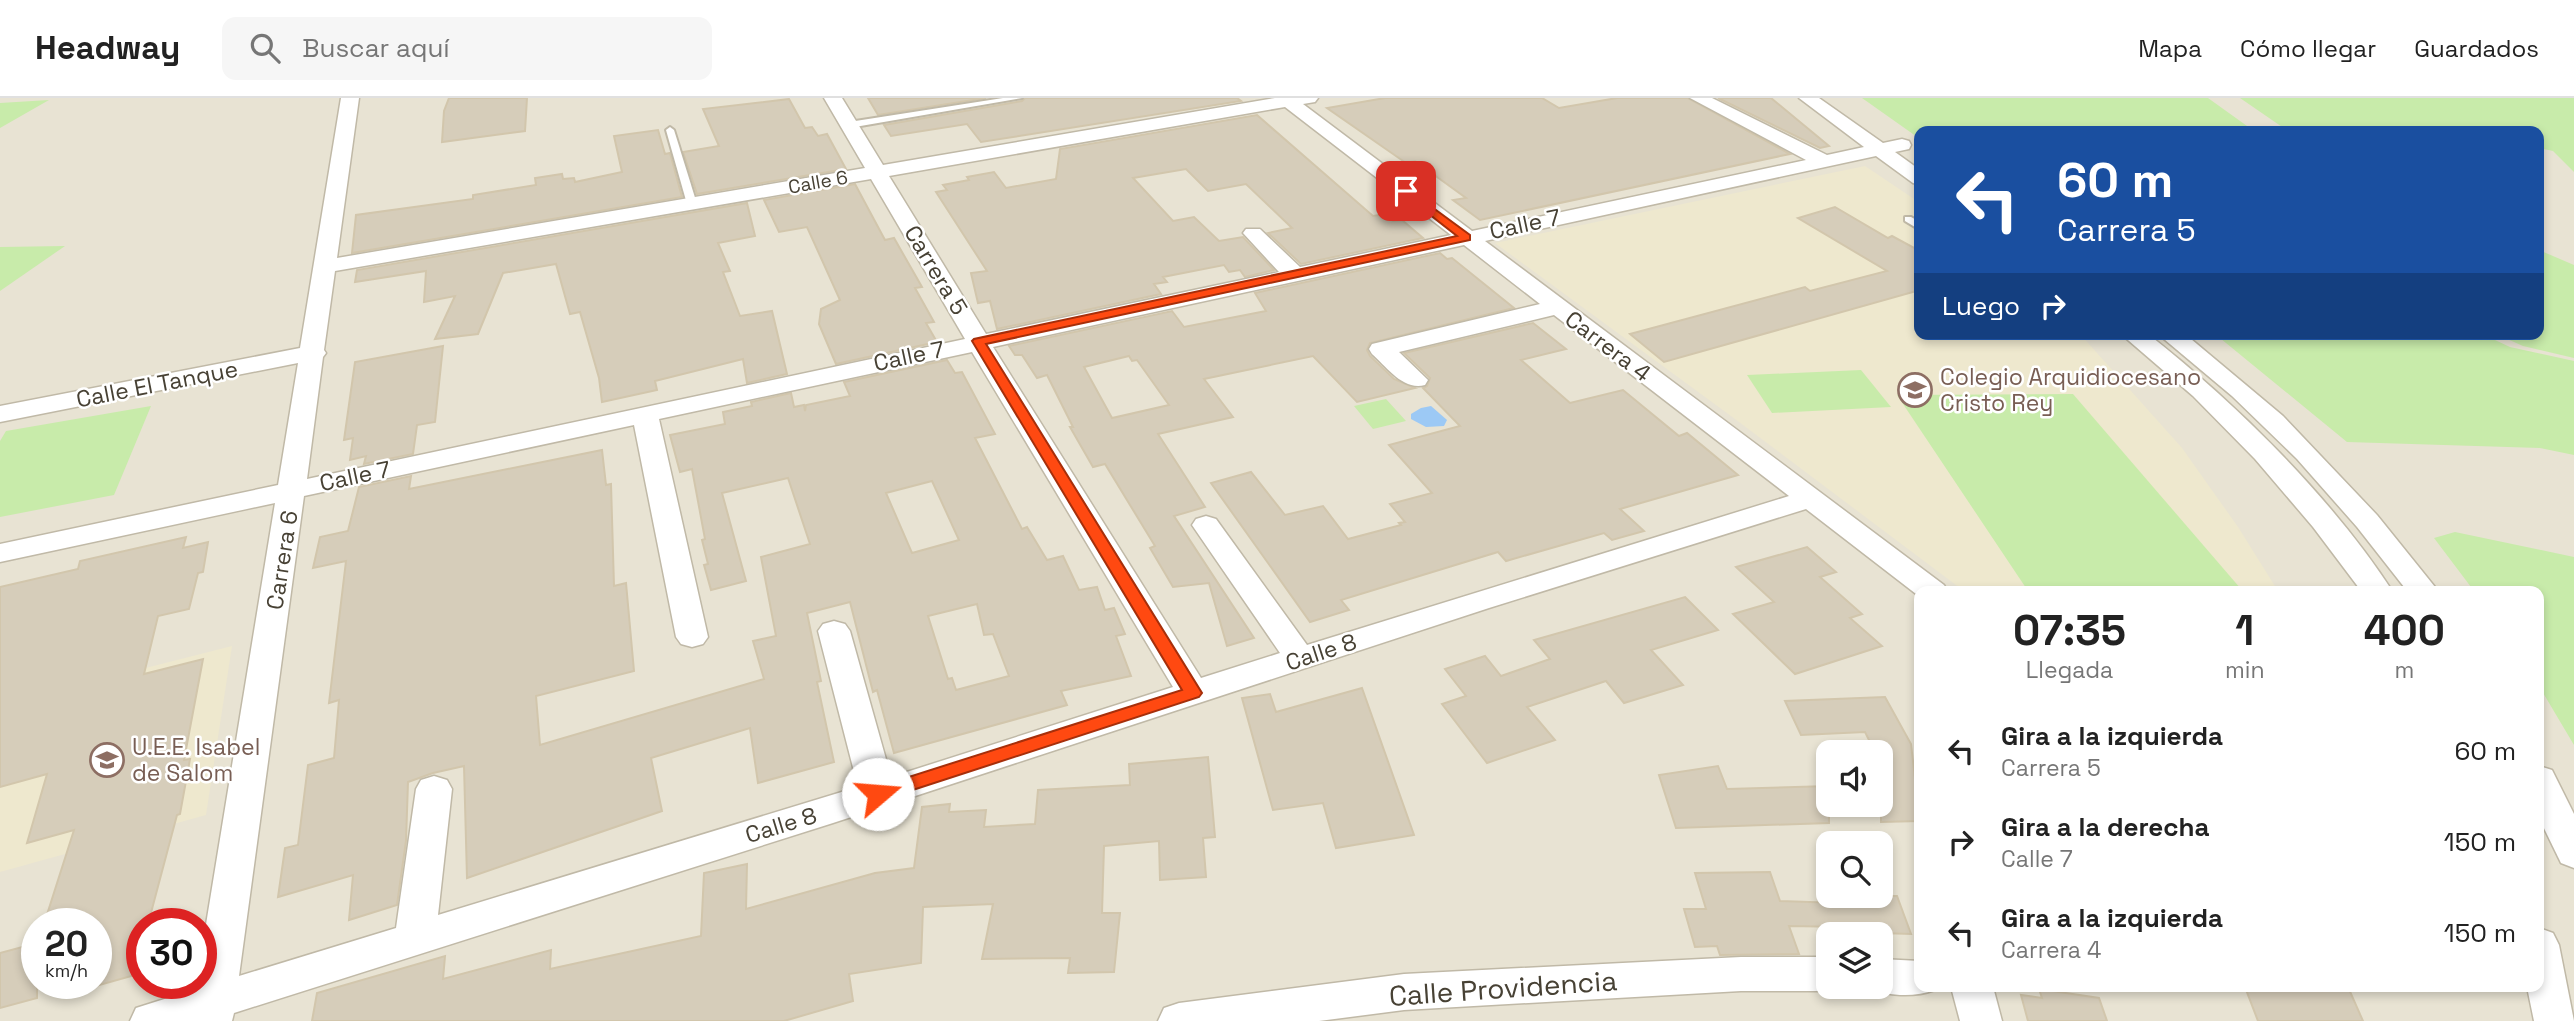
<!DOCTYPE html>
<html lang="es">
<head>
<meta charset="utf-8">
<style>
	:root { --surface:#fff; --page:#f6f6f6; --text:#222; --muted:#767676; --line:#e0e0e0 }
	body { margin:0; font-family:"Space Grotesk",sans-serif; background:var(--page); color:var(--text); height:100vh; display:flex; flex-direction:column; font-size:26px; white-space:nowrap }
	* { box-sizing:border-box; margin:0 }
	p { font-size:23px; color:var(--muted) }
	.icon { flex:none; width:38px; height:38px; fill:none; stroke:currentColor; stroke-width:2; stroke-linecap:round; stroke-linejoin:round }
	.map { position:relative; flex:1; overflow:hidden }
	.side { position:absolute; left:1914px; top:488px; width:630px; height:406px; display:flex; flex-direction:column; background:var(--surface); border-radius:14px; box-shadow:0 4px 10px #0003 }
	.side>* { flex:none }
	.top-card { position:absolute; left:1914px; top:28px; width:630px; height:214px; border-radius:14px; box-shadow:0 4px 10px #0003; background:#1a4fa0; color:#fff; overflow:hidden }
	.buttons { position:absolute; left:1816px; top:642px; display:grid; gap:14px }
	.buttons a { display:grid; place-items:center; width:77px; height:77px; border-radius:14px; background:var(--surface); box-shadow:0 4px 10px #0003; font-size:35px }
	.speed { position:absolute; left:21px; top:810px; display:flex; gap:14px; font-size:35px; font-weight:700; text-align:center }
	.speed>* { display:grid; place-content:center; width:91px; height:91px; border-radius:50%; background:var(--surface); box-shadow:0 4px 10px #0003; line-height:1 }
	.speed small { font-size:18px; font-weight:400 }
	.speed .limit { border:10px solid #d22; background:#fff; color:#111 }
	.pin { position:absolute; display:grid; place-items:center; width:60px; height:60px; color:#fff; margin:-30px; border-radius:14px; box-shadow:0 4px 10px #0006 }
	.me { position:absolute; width:77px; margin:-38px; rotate:72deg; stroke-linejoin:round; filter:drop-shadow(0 0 5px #0008) }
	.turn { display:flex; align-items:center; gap:24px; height:147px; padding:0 28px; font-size:32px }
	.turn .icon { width:91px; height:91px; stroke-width:2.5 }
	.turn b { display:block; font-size:49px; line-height:60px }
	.then { display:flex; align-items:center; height:66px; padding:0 28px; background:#0003; gap:14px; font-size:26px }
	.eta { display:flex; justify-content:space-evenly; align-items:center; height:119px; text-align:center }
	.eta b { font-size:42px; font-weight:600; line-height:49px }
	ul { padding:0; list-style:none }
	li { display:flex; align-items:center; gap:21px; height:91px; padding:0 28px }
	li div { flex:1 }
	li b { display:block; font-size:26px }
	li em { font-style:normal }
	header { display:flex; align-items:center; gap:42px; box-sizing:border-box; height:98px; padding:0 35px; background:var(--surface); border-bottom:2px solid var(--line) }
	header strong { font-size:33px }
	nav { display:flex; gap:38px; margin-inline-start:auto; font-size:24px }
	.search { width:490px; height:63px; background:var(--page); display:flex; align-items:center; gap:18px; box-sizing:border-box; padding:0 24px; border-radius:14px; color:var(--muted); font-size:26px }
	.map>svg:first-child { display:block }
</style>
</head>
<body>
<header>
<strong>Headway</strong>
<div class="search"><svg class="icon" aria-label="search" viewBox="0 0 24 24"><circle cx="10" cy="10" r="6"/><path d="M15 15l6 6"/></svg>Buscar aquí</div>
<nav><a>Mapa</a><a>Cómo llegar</a><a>Guardados</a></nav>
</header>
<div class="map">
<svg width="2574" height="923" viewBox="0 0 2574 923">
	<rect width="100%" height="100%" fill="#f4f1e5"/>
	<path fill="#e8e3d3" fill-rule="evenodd" d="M0,0H2574V923H0ZM1920,33H2539V236H1920ZM1920,494H2539V889H1920ZM1829,654H1881V707H1829ZM1829,746H1881V798H1829ZM37,826H96V886H37ZM142,826H201V886H142ZM1829,836H1881V889H1829Z"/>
	<g fill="#eee8ce">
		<polygon points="1865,68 1920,105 1920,236 2080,236 2182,350 2238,429 2278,493 1964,493 1731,318 1495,145"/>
		<polygon points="232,548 206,717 0,774 0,607"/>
	</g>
	<g fill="#c8ebaa">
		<polygon points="1862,0 2208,0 2254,33 1920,33 1920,41"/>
		<polygon points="2240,0 2574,0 2574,74 2553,53 2539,50 2539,33 2288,33"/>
		<polygon points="49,2 0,30 0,5"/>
		<polygon points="65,148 0,193 0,149"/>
		<polygon points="2539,152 2574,167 2574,260 2523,248 2496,236 2539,236"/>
		<polygon points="2215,236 2482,236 2510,249 2574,263 2574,357 2540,350 2347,344"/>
		<polygon points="1861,272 1891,309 1772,315 1747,277"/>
		<polygon points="2073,296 2241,491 2028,493 1897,297"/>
		<polygon points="1386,301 1406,323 1373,331 1354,308"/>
		<polygon points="151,308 114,397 0,419 0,343 6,333"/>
		<polygon points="2455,434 2574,459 2574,647 2539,588 2539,494 2474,493 2434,440"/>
	</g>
	<polygon fill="#9cc9f5" points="1431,308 1447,322 1444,328 1426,329 1411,321 1411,316 1421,310"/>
	<g fill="#d6cdba" stroke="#d2c6ac" stroke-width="2" fill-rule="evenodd">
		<polygon points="449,0 527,0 525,33 442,44 444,13"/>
		<polygon points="868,0 986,0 878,17"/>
		<polygon points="1025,0 1237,0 1241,3 981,44 967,26 891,38 884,27 1022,3"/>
		<polygon points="1385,0 1542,0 1559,10 1617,0 1688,0 1790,56 1480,122 1453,102 1466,100 1415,63 1406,65 1327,10"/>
		<polygon points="1718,0 1771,0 1829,48 1820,50"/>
		<polygon points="789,1 805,30 812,29 818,38 827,36 846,71 697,96 683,54 719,48 703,11"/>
		<polygon points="1257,17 1373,118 1385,116 1393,123 1402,122 1423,140 1301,166 1268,135 1292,130 1246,86 1208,93 1186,71 1133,80 1173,123 1194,119 1219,143 1243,139 1274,172 1245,179 1240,172 1229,174 1224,167 1163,179 1167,184 1154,186 1161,196 997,231 990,203 978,205 971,175 987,173 936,94 947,92 943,87 969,82 967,79 994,74 1006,90 1056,81 1060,51"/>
		<polygon points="658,32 665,56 670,55 682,99 352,155 356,117 473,101 473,97 536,87 535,80 562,76 563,81 574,80 575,84 622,74 614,38"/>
		<polygon points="855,86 885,142 894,140 922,189 915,190 934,224 926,225 937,244 836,266 819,226 821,211 840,202 807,129 779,134 764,102"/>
		<polygon points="747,105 755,138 718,145 730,173 723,174 740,218 772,213 787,276 747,285 743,261 655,283 657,292 602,304 599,280 580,214 570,216 556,166 503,175 478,236 435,241 455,198 424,204 426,173 355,184 357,172"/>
		<polygon points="1835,109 1888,140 1892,138 1920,153 1920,192 1664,264 1630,236 1805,189 1810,193 1887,173 1798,120"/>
		<path d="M1440,155L1447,161L1452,160L1514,210L1370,245L1367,252L1370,258L1394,281L1415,290L1357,304L1313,258L1204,281L1233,319L1158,336L1205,409L1174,418L1254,540L1227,548L1209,485L1173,489L1150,450L1155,448L1105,366L1093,369L1070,329H1073L1047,277L1037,280L1022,257H1015L1009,248L1172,213L1184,229L1266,213L1255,195ZM1129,258L1132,263L1137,262L1169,307L1112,320L1084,269Z"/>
		<polygon points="1533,225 1566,251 1521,262 1570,305 1623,292 1679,338 1687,335 1738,377 1620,411 1644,433 1612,442 1604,435 1506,463 1498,454 1341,502 1349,512 1310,524 1211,385 1251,374 1285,417 1323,408 1348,441 1401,427 1399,425 1405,424 1390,406 1432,395 1389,347 1460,328 1423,290 1427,288 1430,280 1404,255"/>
		<polygon points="443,248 435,324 417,327 413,356 364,366 366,358 350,362 353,340 344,342 355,264"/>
		<path d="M947,262L955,275L962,274L995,336L975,340L1022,431L1027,429L1047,462L1063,458L1079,492L1097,489L1105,512L1114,510L1125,536L1116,538L1131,578L1061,593L1067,607L894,655L877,592L873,594L850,504L807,515L821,583L817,584L834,664L758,685L750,630L651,660L662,713L467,780L464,668L433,675L408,684L406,743L397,807L349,822L353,777L278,799L285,750L298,747L308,667L334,660L339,602L329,605L346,463L313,470L320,439L348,433L359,389L411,378L409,391L602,352L606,387L611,386L614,488L626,485L634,573L536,598L540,647L764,581L753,543L776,538L761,459L810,446L788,380L722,395L746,483L711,492L704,467L708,466L702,442L705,441L692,371L680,374L670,337L725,326L723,314L752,308L751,304L791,295L794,309L804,307L805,313L806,307L850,298L844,284ZM932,383L959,442L912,455L886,395ZM977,506L984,537L993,536L1009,578L956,592L952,580L948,581L928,518Z"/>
		<polygon points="186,439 183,450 208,444 203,474 198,475 189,511 158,518 144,576 203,561 184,662 190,661 180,716 177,717 148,826 142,826 142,875 96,888 96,826 44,826 74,732 27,745 47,676 0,689 0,489 78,471 80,463"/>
		<polygon points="1807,449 1836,474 1820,479 1862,516 1850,520 1882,548 1795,576 1733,516 1774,504 1736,469"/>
		<polygon points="1685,499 1718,532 1651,552 1683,587 1624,605 1606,583 1527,609 1555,642 1487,665 1442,606 1466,598 1445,571 1485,558 1501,578 1550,561 1534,542"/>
		<polygon points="1362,590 1414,737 1336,750 1323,705 1273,712 1242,600 1270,596 1276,614"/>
		<polygon points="1885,599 1911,646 1920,723 1881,724 1881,654 1875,654 1865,634 1801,637 1785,603"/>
		<polygon points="1208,659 1215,739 1203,740 1206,779 1160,782 1159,743 1104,748 1102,815 1120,815 1114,874 1068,875 1070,860 982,861 993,806 923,809 921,865 849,876 853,903 784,923 312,923 317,895 445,858 443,881 551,852 550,871 701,838 704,775 747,766 746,811 875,775 914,770 922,709 950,706 949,714 986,712 984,729 1035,726 1038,692 1130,687 1129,666"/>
		<polygon points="1718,668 1727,691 1829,688 1829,725 1676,730 1659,677"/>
		<polygon points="1770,774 1780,803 1839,805 1836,798 1897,798 1911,836 1849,834 1847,829 1789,828 1799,856 1720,857 1717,848 1695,849 1684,811 1706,811 1695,775"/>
		<polygon points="37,845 37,900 0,910 0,855"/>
		<polygon points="2245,889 2348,889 2363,923 2258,923"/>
		<polygon points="2039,891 2099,900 2107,923 2028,923 2021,897 2042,900"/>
	</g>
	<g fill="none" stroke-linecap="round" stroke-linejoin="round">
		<g stroke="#c0b9a7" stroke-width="4">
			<g id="lane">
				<polygon points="1003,0 1022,0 849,30 845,27 849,24"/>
				<polygon points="670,29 674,32 697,106 695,108 687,106 666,32"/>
				<polygon points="1905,119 1911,119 1920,124 1920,132 1905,123"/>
				<polygon points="2047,236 2058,236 2053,239"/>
			</g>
		</g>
		<g stroke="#c0b9a7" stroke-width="3">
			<g id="street">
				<path d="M341,0H359L337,160L865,70L824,0H842L883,67L1275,0H1318L1315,4L1303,6L1472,133L1806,62L1690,0H1712L1827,57L1864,49L1799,0H1819L1883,45L1902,41L1909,43L1911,47L1909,51L1895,54L1920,72V87L1913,85L1876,58L1485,143L1944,487L1948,494H1920V499L1806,411L1489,510L833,725L234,915L232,923H130L136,910L196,891L197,886H201V857L275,405L0,464V446L278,387L298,265L0,324V308L300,250ZM1285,9L1451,137L1300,169L1260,131H1246L1243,135L1279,174L986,236L889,78ZM871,81L965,241L307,381L323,259L326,255L324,252L335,173ZM1464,147L1540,206L1372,246L1369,251L1372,256C1387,269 1403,293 1425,287L1428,282L1399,254L1554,217L1789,398L1307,547L1216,421L1206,418L1196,421L1192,427L1280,555L1201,580L993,249ZM972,254L1173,589L891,679L850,533L845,526L834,523L823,526L818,533L858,689L438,817L452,691L447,682L434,678L421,682L416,691L396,830L239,878L304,398L634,327L676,539L681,546L692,549L703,546L708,539L659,321Z"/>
				<path d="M2121,236H2148C2236,305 2332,400 2393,494H2362L2313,429L2255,361L2193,298Z"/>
				<polygon points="2158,236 2185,236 2283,318 2377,417 2439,494 2408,494 2357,429 2297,361 2232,298"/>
				<polygon points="2539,668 2552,672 2574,716 2574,770 2561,765 2539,720"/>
				<polygon points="2539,830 2553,835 2559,847 2574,923 2534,923 2527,889 2539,889"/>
				<polygon points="1741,859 1829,859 1829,889 1841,889 1829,893 1741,893 1404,912 1319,923 1158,923 1164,910 1179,905 1404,876"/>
				<path d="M1881,861L1920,863V889H1936L1935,892C1913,900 1888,898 1867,890L1881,889Z"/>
				<polygon points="1951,889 1993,889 2002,923 1960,923"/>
			</g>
		</g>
		<use href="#lane" fill="#fff" fill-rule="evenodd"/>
		<use href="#street" fill="#fff" fill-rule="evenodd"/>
	</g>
	<polygon fill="#ff4911" stroke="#a62f0b" stroke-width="2" points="1406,90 1470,137 1470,142 986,246 1202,595 1199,599 885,701 878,703 871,701 869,696 871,691 1182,592 972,243 974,241 1457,138 1402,95 1400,93"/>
	<defs>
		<g id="school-ring" transform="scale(1.75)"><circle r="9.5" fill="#fff" stroke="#8d6e63" stroke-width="1.5"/><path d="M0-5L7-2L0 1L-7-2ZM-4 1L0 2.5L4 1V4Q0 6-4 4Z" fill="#8d6e63"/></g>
	</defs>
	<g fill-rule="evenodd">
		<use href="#school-ring" x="1915" y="292"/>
		<use href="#school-ring" x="107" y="662"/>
	</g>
	<g text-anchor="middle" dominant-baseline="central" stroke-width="5" stroke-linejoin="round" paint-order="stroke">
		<g font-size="19" fill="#474134" stroke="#fff">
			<text transform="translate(818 84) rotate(-10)">Calle 6</text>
		</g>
		<g font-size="23" fill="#474134" stroke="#fff">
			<text transform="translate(1525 126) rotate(-12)">Calle 7</text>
			<text transform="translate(936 172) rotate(59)">Carrera 5</text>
			<text transform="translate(1608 248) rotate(37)">Carrera 4</text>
			<text transform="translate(909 258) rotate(-12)">Calle 7</text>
			<text transform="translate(157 286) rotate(-11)">Calle El Tanque</text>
			<text transform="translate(355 378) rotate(-12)">Calle 7</text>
			<text transform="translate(282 462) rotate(-81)">Carrera 6</text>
			<text transform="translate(1321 554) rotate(-18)">Calle 8</text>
			<text transform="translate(781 727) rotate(-17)">Calle 8</text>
		</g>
		<g font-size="23" fill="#785e54" stroke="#fff" text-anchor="start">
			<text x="1940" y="279">Colegio Arquidiocesano<tspan x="1940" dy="26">Cristo Rey</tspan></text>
			<text x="132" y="649">U.E.E. Isabel<tspan x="132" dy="26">de Salom</tspan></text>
		</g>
		<g font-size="28" fill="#474134" stroke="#fff">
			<text transform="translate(1503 890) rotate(-4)">Calle Providencia</text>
		</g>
	</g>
</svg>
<div class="buttons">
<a><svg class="icon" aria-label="sound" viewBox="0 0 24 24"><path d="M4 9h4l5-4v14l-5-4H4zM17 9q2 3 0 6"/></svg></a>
<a><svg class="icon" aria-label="search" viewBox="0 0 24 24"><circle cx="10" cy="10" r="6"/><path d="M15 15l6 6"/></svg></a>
<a><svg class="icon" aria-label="layers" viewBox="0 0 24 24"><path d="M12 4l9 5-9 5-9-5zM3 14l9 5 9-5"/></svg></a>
</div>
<div class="speed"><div>20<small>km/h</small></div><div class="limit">30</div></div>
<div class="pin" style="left:1406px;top:93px;background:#d93025"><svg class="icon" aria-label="arrive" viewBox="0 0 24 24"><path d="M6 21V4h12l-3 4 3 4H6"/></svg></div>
<svg class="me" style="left:878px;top:696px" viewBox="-20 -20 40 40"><circle r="19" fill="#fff"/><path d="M0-13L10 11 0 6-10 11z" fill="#ff4911"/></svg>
<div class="top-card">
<div class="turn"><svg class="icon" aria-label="left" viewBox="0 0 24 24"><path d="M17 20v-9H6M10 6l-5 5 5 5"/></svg><div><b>60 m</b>Carrera 5</div></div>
<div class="then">Luego<svg class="icon" aria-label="right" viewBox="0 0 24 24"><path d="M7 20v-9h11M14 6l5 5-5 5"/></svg></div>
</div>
<section class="side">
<div class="eta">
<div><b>07:35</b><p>Llegada</p></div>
<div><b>1</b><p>min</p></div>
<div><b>400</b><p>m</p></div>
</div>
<ul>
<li><svg class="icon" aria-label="left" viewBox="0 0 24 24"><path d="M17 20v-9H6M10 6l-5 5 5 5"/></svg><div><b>Gira a la izquierda</b><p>Carrera 5</p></div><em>60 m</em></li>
<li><svg class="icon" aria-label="right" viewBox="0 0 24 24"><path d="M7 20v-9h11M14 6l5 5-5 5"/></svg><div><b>Gira a la derecha</b><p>Calle 7</p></div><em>150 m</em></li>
<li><svg class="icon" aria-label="left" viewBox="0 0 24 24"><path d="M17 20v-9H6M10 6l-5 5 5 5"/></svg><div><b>Gira a la izquierda</b><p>Carrera 4</p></div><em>150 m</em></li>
</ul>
</section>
</div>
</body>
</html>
